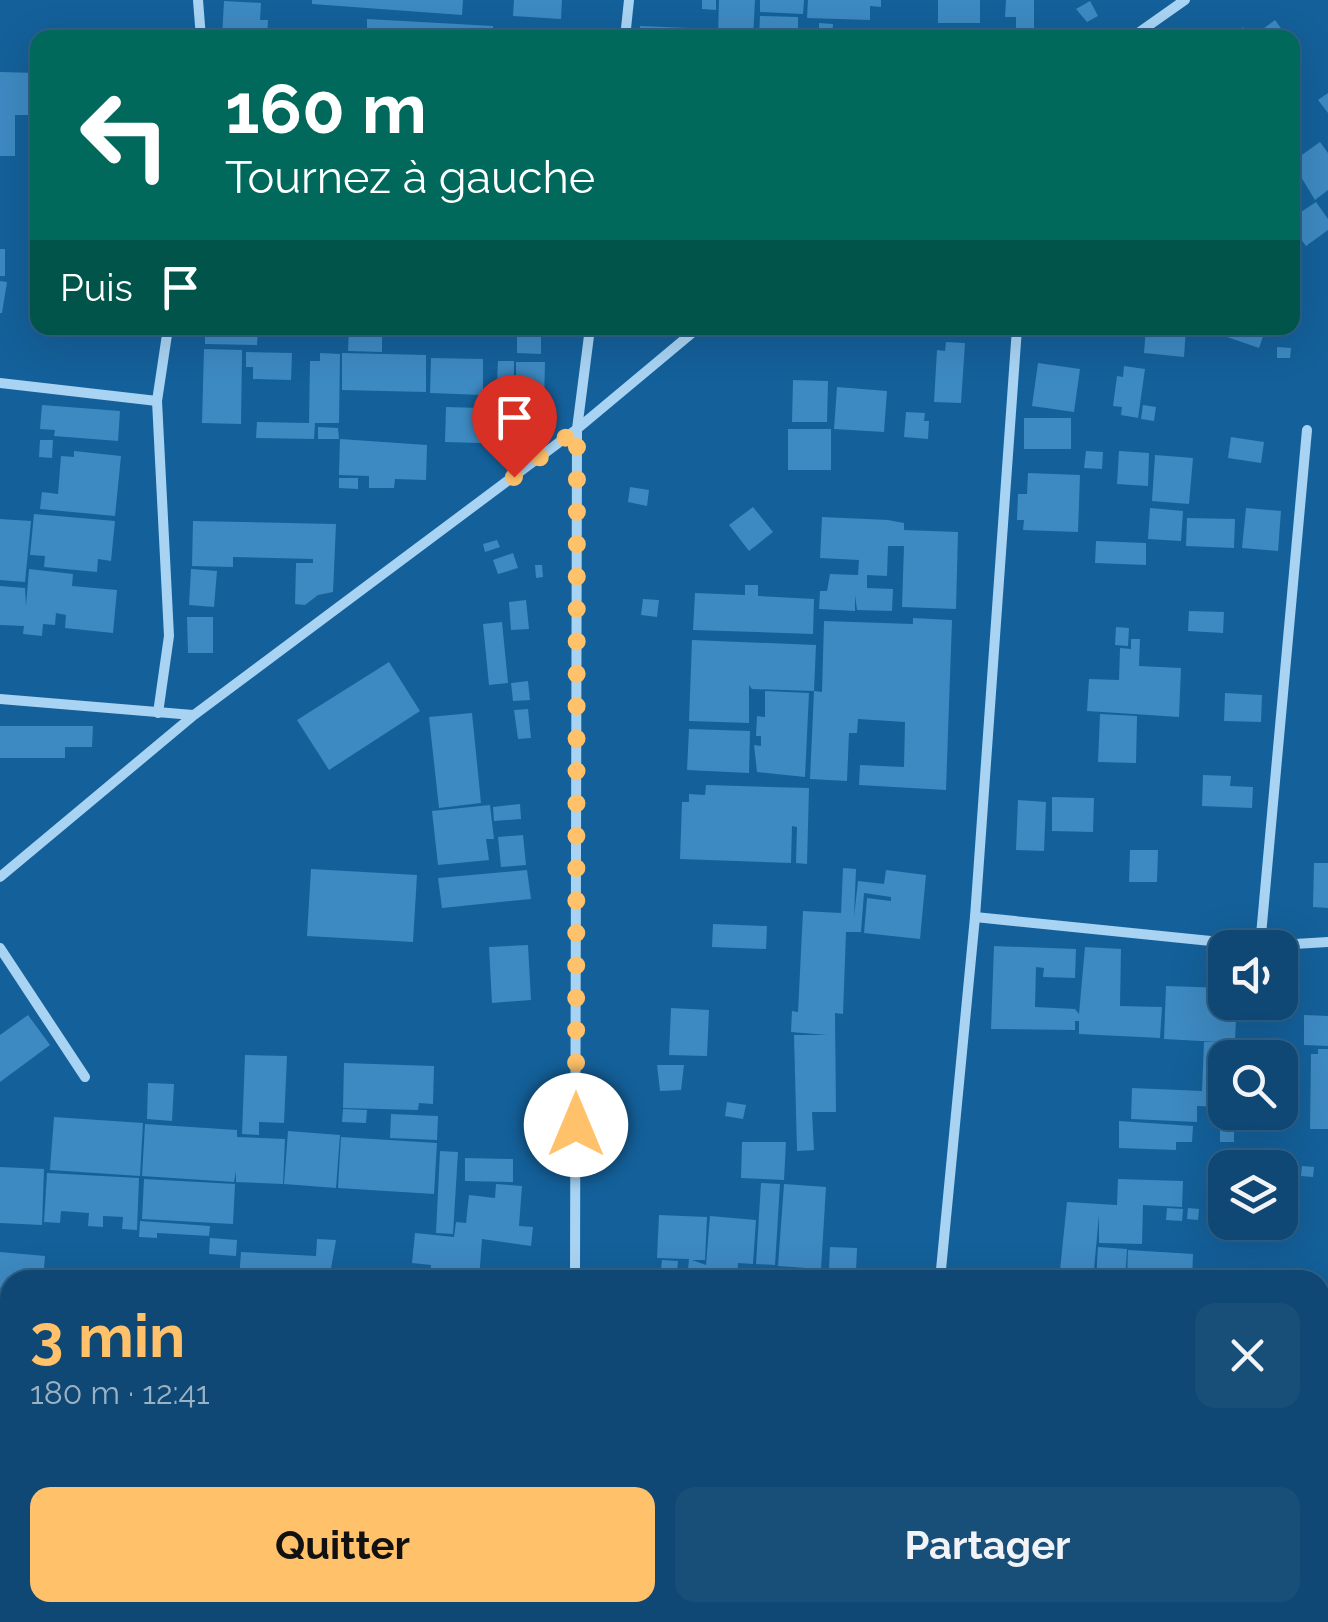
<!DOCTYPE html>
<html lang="fr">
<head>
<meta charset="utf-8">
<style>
	:root { --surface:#0f4874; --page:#184f79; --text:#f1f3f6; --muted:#9bb2c5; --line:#2f6086; --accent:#ffc16a }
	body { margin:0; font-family:Raleway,sans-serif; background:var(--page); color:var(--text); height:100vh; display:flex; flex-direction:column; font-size:38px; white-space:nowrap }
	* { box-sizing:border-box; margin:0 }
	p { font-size:32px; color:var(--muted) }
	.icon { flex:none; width:55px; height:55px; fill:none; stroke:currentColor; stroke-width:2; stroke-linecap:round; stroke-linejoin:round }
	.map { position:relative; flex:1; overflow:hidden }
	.details { position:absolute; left:0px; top:1270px; width:1330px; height:352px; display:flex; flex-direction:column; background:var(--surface); border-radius:30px 30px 0 0; box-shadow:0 10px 40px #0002,0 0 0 2px var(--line) }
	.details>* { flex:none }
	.hud { position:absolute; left:30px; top:30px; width:1270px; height:305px; border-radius:20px; box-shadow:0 10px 40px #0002,0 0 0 2px var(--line); background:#00695c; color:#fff; overflow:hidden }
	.tools { position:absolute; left:1208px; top:930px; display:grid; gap:20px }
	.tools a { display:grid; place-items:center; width:90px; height:90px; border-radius:20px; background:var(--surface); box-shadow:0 10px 40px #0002,0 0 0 2px var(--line); font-size:50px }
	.pin { position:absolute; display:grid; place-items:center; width:85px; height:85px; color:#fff; margin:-102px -42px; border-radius:50% 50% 50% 0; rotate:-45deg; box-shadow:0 0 10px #0007 }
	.pin .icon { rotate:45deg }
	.me { position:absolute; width:110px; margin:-55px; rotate:0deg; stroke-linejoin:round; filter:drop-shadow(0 0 8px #0008) }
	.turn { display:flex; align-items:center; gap:35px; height:210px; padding:0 30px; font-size:45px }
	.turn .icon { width:130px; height:130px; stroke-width:2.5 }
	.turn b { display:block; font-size:70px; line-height:85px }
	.then { display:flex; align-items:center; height:95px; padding:0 30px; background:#0003; gap:20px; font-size:38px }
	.round { display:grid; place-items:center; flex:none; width:105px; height:105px; border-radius:20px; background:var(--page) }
	.overview { display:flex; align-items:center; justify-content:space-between; height:170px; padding:0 30px }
	h1 { font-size:60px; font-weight:700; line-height:75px; color:var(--accent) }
	.action { display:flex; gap:20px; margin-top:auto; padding:20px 30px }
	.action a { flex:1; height:115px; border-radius:20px; background:var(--accent); color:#111; font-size:40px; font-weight:700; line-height:115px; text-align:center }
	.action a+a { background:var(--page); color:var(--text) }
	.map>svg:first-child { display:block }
</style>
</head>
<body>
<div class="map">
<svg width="1328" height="1622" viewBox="0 0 1328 1622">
	<rect width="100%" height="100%" fill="#14609a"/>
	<g fill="#3d89c1">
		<polygon points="312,0 463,0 462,15 312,4"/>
		<polygon points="514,0 562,0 561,19 513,16"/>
		<polygon points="702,0 716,0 716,10 702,9"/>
		<polygon points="719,0 755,0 753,38 718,38"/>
		<polygon points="760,0 804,0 803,14 760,12"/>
		<polygon points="808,0 881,0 881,7 870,6 870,20 807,18"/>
		<rect x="938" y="0" width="42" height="23"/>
		<polygon points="1006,0 1034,0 1034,38 1016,38 1016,17 1005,17"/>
		<polygon points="224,1 261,3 260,20 268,20 267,38 222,38"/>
		<polygon points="1090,1 1098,16 1087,22 1076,9"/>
		<polygon points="760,16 798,17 798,38 759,38"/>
		<polygon points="367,19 493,26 493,38 367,38"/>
		<polygon points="1275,20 1288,38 1251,38"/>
		<polygon points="819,23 833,24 832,36 819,35"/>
		<polygon points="640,26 714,29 714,38 640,38"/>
		<polygon points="1243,27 1251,38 1234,34"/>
		<polygon points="0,72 38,73 38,115 15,115 15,156 0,156"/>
		<polygon points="1328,93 1328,113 1318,100"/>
		<polygon points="1320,142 1328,153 1328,190 1315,200 1292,162"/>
		<polygon points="1316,202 1328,219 1328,230 1306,246 1292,227 1292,218"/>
		<rect x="0" y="249" width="5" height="27"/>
		<polygon points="0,281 7,282 2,313 0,313"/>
		<polygon points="205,328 258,328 257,345 205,344"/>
		<polygon points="349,328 382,328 382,352 348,351"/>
		<polygon points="517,328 541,328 541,354 517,353"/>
		<polygon points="931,328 968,328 968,333 932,335"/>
		<polygon points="1146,328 1186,328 1184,357 1144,353"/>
		<polygon points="1231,328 1266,328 1259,348 1227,337"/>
		<polygon points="946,342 965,343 961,403 934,402 937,350 945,351"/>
		<polygon points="1277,347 1291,348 1290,358 1277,358"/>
		<polygon points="204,349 242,350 241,424 202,423"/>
		<polygon points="246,352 292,353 291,380 253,379 253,367 246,367"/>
		<polygon points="320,353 340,354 339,423 315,423 314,439 256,438 257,422 309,423 310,361 320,361"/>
		<polygon points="342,353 426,355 426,392 342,390"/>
		<polygon points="431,358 483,359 483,395 430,393"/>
		<polygon points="498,361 514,361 514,383 497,382"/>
		<polygon points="516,362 545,362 544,401 516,401"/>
		<polygon points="1038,363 1080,369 1074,412 1032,406"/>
		<polygon points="1124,366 1145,369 1138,418 1121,415 1122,407 1113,406 1117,376 1123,377"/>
		<polygon points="793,380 828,381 827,422 792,422"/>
		<polygon points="837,387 887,391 884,432 834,429"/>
		<polygon points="42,405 120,411 118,441 54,436 55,430 40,429"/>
		<polygon points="517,405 542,407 541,432 515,431"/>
		<polygon points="1143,405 1156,407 1154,421 1141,419"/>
		<polygon points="446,407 481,408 481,443 445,442"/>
		<polygon points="906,412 925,413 924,421 929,421 928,439 904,437"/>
		<rect x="1024" y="418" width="47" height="31"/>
		<polygon points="318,427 338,428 339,439 318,439"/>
		<rect x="788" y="429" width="43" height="41"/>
		<polygon points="1231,437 1264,442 1261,463 1228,458"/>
		<polygon points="340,439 427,445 426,480 395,479 394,488 369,488 369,476 339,475"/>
		<polygon points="40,440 53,440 52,458 39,457"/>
		<polygon points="74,451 121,456 115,516 40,509 42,492 58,494 61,456 74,457"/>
		<polygon points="1086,451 1103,452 1102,469 1084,468"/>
		<polygon points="1119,451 1149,453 1148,486 1117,484"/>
		<polygon points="1155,455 1193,458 1189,504 1152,501"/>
		<polygon points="1028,473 1080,475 1078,532 1023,530 1024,520 1017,520 1018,494 1027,494"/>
		<polygon points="339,478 358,478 358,489 339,488"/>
		<polygon points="630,487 649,490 647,506 628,502"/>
		<polygon points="753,507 773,532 749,551 729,525"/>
		<polygon points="1150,508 1183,511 1181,541 1148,539"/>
		<polygon points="1246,508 1281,511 1278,551 1242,548"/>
		<polygon points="34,514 115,521 111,561 98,559 97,572 44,567 45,556 30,555"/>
		<polygon points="822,517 888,520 904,523 904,530 958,532 956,609 902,607 904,546 888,546 887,576 867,575 867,588 893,589 892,611 857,610 855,595 855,611 819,609 820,591 827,591 830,574 858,575 859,560 820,558"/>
		<polygon points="1187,518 1235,519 1234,548 1186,546"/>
		<polygon points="0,519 31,521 25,582 0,580"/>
		<polygon points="193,521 336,524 333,592 318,595 305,605 295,604 296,563 313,563 313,559 233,557 233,567 192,566"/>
		<polygon points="497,540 500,547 485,552 483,544"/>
		<polygon points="1096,541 1146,543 1146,565 1095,563"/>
		<polygon points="513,553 518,568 498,574 493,560"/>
		<polygon points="535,565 542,565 543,577 536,578"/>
		<polygon points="29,569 73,574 72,586 117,590 113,633 65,628 66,615 56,613 55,625 43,624 42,636 23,634 24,626 0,625 0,586 25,588 26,606"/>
		<polygon points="191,569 217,571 214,607 189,605"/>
		<polygon points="745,585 758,585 758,596 814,599 813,634 693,630 695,593 745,595"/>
		<polygon points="643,599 659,600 657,617 641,615"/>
		<polygon points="526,600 529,629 511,630 509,602"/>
		<polygon points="1189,611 1224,612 1223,633 1188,631"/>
		<polygon points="187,617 213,617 213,653 188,653"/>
		<polygon points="913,618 952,620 946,790 859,785 860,765 904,767 905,722 858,719 857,733 849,733 847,781 810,779 814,691 822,692 824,621 913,624"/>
		<polygon points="502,622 508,683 489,685 483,624"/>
		<polygon points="1116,627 1129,628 1128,646 1115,645"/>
		<polygon points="1131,639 1140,639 1139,666 1181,668 1179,717 1087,711 1089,679 1119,680 1120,648 1131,649"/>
		<polygon points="692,640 816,645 814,691 752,689 749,685 749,723 689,721"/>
		<polygon points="389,662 420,711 329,770 297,720"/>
		<polygon points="528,681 530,700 513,701 511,683"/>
		<polygon points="765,691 809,693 805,777 757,772 754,745 761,746 761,736 756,736 757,716 765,717"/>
		<polygon points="1225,693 1262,695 1261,722 1224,721"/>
		<polygon points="528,709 531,738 518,739 514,710"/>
		<polygon points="472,713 481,803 439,808 429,717"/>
		<polygon points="1100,714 1137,716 1136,763 1098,762"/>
		<polygon points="0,726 93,726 92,747 65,747 65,758 0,758"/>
		<polygon points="689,729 750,731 749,773 687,770"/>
		<polygon points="1203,775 1231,776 1230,786 1253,787 1252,808 1202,806"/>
		<polygon points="706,785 809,788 807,864 796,863 797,827 792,826 791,863 680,859 682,802 689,802 689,794 705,795"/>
		<polygon points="1052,797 1094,798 1093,832 1052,831"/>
		<polygon points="1018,800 1046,802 1044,851 1016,850"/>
		<polygon points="520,804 521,819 494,821 493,807"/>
		<polygon points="490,805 494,839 486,839 489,860 438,865 432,811"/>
		<polygon points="523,835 526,865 501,867 498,837"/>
		<polygon points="1130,850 1158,850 1157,882 1129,882"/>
		<polygon points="1314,863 1328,863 1328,908 1313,907"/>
		<polygon points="843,868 856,869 854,917 858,881 884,884 886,870 926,875 920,939 864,933 867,898 891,901 891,897 864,893 861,932 846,932 843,1014 835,1013 836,1112 812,1112 814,1150 797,1151 794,1035 827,1035 791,1032 792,1011 798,1012 803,911 841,913"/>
		<polygon points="311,869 417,875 413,942 307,936"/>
		<polygon points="527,870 531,899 442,908 438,878"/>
		<polygon points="713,924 767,926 766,949 712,947"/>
		<polygon points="528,945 531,1000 492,1003 489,947"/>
		<polygon points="994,946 1076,949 1075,978 1043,977 1044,968 1036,967 1035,1007 1075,1009 1079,1014 1085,947 1121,949 1120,1006 1162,1007 1160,1038 1079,1034 1079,1021 1075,1021 1075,1030 991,1029"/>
		<polygon points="1166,986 1225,988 1225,1002 1237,1002 1234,1058 1225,1058 1225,1107 1197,1106 1197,1122 1131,1119 1132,1088 1202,1091 1204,1042 1219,1042 1164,1039"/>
		<polygon points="671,1008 709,1010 707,1056 669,1055"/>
		<polygon points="28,1015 50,1045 0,1082 0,1035"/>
		<polygon points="1304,1015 1328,1016 1328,1046 1304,1045"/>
		<polygon points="1318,1049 1328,1049 1328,1129 1310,1129 1311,1054 1318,1054"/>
		<polygon points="245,1055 287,1056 284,1123 259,1122 259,1135 242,1134"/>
		<polygon points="344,1063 434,1066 433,1104 419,1103 418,1110 343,1108"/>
		<polygon points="657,1065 684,1065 681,1090 660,1091"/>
		<polygon points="148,1083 174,1084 172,1121 147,1119"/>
		<polygon points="727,1102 746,1105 743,1119 725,1116"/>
		<polygon points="343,1109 367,1110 366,1123 342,1122"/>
		<polygon points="391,1114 438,1116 437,1140 390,1138"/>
		<polygon points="54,1117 143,1123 140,1176 50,1170"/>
		<polygon points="1119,1121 1193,1126 1192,1142 1176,1142 1176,1150 1119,1148"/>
		<polygon points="145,1124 237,1130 237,1137 285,1139 283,1184 236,1182 236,1171 234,1182 142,1176"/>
		<polygon points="1220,1126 1234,1127 1234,1142 1220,1142"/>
		<polygon points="288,1131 340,1135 336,1188 284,1184"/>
		<polygon points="341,1137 437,1143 434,1194 338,1188"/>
		<polygon points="742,1142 786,1142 784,1180 741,1178"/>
		<polygon points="440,1151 458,1152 453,1234 436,1233"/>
		<polygon points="465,1158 513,1159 513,1182 465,1181"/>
		<polygon points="1302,1166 1314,1167 1313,1177 1301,1176"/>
		<polygon points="0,1167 44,1169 42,1225 0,1223"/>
		<polygon points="47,1173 139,1178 137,1230 122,1229 123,1217 103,1216 103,1227 88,1226 89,1213 61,1211 60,1223 44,1222"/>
		<polygon points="144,1179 235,1184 233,1224 142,1219"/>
		<polygon points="1118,1179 1183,1181 1182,1207 1143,1205 1142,1244 1099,1243 1099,1215 1093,1280 1059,1280 1067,1202 1117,1205"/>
		<polygon points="761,1183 780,1184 775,1265 756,1264"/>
		<polygon points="496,1184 522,1186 519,1226 533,1227 531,1246 482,1239 479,1280 430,1280 431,1265 412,1263 415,1233 454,1237 456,1222 466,1223 469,1195 495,1198"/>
		<polygon points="784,1184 826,1187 821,1269 778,1266"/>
		<polygon points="1167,1208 1183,1209 1182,1221 1166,1220"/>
		<polygon points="1188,1208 1199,1209 1198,1220 1187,1219"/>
		<polygon points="659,1215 707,1217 705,1260 692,1260 706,1265 710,1216 756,1220 753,1264 738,1263 737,1280 687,1280 689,1259 657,1258"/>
		<polygon points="140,1221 210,1226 209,1236 157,1233 157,1238 139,1237"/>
		<polygon points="210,1238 237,1240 236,1256 209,1254"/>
		<polygon points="317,1239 336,1240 329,1280 239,1280 241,1252 316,1256"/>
		<polygon points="830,1247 857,1248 856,1271 829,1270"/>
		<polygon points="1098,1247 1127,1249 1125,1280 1096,1280"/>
		<polygon points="1128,1250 1193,1254 1192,1280 1127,1280"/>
		<polygon points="0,1252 45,1256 43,1280 10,1280 10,1293 0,1292"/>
		<polygon points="662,1260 678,1261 677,1271 661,1270"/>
		<polygon points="0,1371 10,1372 10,1449 0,1449"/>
		<polygon points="0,1461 10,1462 9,1546 0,1546"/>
		<polygon points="1322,1500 1328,1500 1328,1569 1320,1568"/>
		<polygon points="1320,1586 1328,1587 1328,1622 1282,1621 1282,1612 1320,1612"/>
		<polygon points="46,1612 83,1612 82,1622 45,1622"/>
		<polygon points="281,1612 316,1612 315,1622 281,1622"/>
		<rect x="705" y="1612" width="44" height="10"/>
		<rect x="1003" y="1612" width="53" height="10"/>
		<polygon points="1172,1612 1203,1612 1203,1617 1172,1616"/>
		<polygon points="323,1613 372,1620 372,1622 322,1622"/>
	</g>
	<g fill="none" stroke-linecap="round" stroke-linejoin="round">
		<g stroke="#a8d3f3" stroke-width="10">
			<polyline points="198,0 201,38"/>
			<polyline points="625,38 629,0"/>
			<polyline points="1131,38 1185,0"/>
			<polyline points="0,383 157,401"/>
			<polyline points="0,699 193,715"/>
			<polyline points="158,713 169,636 157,401 168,328"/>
			<polyline points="0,877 194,715 577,429 698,328"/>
			<polyline points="975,917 1260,946 1328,942"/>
			<polyline points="1260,946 1307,430"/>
			<polyline points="0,948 85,1077"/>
			<polyline points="575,1280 577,429 590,328"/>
			<polyline points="940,1280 975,917 1017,328"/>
			<polyline points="0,1352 10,1353"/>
			<polyline points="1320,1435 1328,1436"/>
			<polyline points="1251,1612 1251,1622"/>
			<polyline points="92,1622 93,1612"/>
			<polyline points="568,1622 568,1612"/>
			<polyline points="914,1622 915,1612"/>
		</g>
	</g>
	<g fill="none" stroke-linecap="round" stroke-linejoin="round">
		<polyline stroke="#ffc16a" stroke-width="18" stroke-dasharray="0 32.4" points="514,477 577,429 576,1125"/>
	</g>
</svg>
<div class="tools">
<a><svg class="icon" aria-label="sound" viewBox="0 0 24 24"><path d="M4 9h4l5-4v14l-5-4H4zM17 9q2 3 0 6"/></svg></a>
<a><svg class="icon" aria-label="search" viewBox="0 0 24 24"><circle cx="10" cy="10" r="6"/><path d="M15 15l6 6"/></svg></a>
<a><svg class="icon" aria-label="layers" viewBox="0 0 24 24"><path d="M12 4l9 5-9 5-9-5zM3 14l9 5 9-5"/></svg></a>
</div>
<div class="pin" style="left:514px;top:477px;background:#d93025"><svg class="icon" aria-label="arrive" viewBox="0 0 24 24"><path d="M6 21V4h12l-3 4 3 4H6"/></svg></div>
<svg class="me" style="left:576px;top:1125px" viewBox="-20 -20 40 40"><circle r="19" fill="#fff"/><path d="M0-13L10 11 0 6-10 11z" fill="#ffc16a"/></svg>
<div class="hud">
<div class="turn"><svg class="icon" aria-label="left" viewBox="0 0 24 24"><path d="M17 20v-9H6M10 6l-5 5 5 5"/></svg><div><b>160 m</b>Tournez à gauche</div></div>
<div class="then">Puis<svg class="icon" aria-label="arrive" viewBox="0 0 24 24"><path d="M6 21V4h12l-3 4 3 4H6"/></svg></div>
</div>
<section class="details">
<div class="overview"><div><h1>3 min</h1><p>180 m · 12:41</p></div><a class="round"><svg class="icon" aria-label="close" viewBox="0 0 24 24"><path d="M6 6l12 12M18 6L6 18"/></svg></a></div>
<div class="action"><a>Quitter</a><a>Partager</a></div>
</section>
</div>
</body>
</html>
